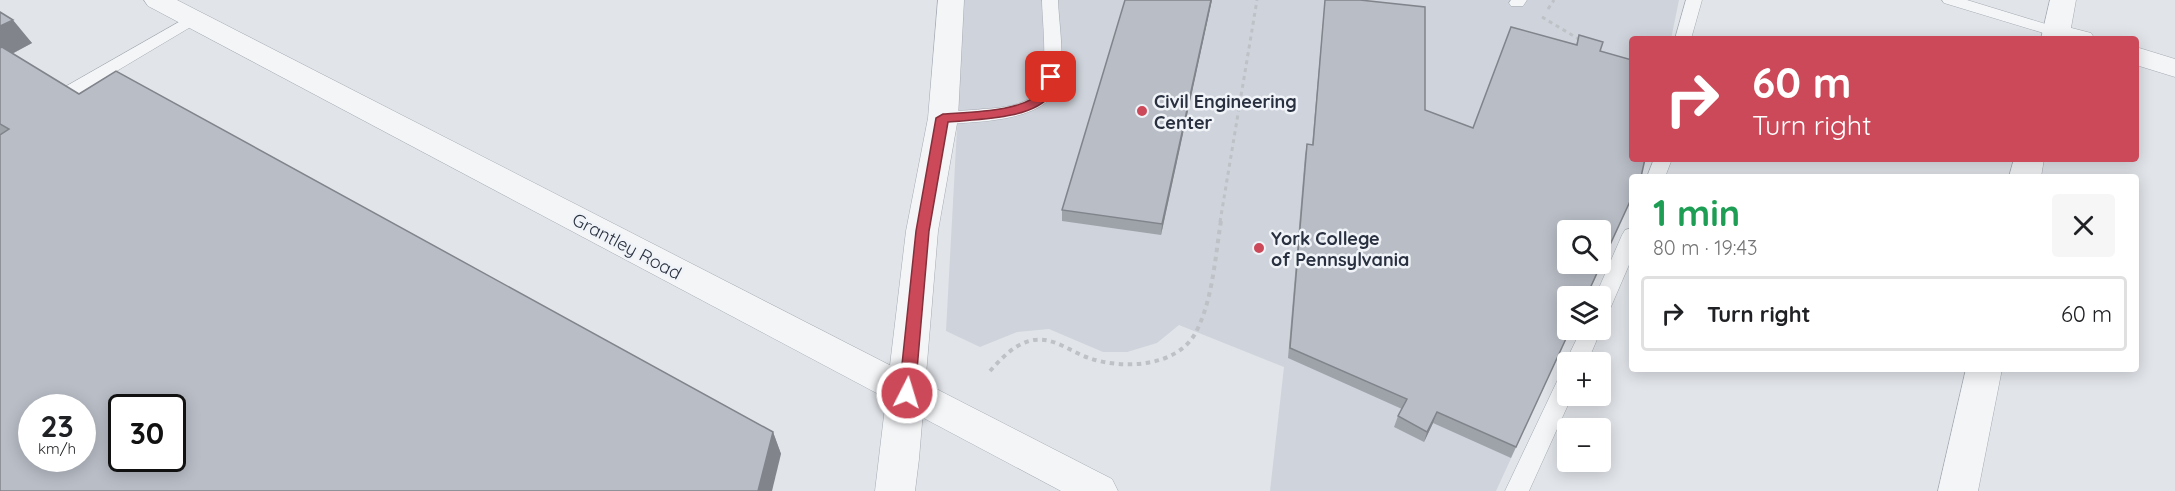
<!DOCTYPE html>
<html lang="en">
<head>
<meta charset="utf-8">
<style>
	:root { --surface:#fff; --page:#f6f6f6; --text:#202124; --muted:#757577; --line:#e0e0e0 }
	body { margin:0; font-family:Quicksand,sans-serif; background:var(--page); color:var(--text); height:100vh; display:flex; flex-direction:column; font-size:22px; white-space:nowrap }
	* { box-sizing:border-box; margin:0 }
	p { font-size:20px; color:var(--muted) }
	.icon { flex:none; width:33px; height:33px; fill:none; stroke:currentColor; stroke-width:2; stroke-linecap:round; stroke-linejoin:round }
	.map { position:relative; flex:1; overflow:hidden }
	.details { position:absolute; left:1629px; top:174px; width:510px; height:198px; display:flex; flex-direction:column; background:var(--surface); border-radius:6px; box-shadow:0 3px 15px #0003 }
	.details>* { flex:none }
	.hud { position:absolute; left:1629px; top:36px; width:510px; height:126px; border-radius:6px; box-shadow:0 3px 15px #0003; background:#cb4959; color:#fff; overflow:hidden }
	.buttons { position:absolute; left:1557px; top:220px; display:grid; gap:12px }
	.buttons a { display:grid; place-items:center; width:54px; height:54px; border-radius:6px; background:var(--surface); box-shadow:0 3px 15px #0003; font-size:30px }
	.speed { position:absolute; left:18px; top:394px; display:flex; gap:12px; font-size:30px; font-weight:700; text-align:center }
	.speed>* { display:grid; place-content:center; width:78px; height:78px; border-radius:50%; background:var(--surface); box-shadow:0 3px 15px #0003; line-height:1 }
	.speed small { font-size:15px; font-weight:400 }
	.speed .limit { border:3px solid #111; border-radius:9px; background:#fff; color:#111 }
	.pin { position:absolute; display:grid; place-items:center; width:51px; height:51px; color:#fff; margin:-26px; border-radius:12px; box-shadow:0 3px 9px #0006 }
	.me { position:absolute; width:66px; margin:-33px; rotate:5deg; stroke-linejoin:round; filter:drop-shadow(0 0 4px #0008) }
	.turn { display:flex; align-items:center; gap:21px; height:126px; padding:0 24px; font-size:27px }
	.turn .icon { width:78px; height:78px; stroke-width:2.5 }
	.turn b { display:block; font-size:42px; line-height:51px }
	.round { display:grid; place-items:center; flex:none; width:63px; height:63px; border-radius:6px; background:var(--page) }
	.head { display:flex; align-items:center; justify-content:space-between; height:102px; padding:0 24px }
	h1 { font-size:36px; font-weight:800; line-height:45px; color:#1e9e55 }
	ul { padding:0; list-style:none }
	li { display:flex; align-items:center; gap:18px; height:75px; margin:0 12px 9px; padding:0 12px; border:3px solid var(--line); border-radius:6px }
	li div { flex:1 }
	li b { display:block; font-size:22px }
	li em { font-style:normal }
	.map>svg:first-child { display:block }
</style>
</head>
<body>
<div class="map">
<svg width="2175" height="491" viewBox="0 0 2175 491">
	<rect width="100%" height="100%" fill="#e1e4e9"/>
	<path fill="#cfd3db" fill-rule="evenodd" d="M964,0H1679L1671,39H1632V197L1586,297H1568V330H1570L1496,491H1270L1284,367L1179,325L1157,343L1127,352H1103L1049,329L1017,332L980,347L946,331ZM1568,231H1600V264H1568Z"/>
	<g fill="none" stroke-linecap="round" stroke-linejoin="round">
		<g stroke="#a6abb3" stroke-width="1">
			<g id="service">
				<path d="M1042,0H1058C1059,27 1066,62 1057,88C1044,122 974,122 943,124L937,122L934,118L937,114C952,110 968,111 983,109C1001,108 1024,106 1036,93C1050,78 1042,20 1042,0Z"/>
				<polygon points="1511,0 1527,0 1523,6 1511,6 1509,3"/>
				<polygon points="1686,0 1702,0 1691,39 1675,39"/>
				<polygon points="1942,0 1967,0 2062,29 2064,32 2056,37 2050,35 1944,3"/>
				<polygon points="193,14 201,19 199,22 68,100 56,100 53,96 56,92"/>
				<polygon points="1654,159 1672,159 1665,177 1647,177"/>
				<polygon points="1632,228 1632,258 1610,309 1607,315 1600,317 1600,297 1595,297 1622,235 1625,230"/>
				<polygon points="1600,328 1601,330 1587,363 1568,363 1568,367 1565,363 1581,330"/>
				<polygon points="1568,372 1568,396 1572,396 1529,491 1505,491 1560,375"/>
			</g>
		</g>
		<g stroke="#a6abb3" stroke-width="1">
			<g id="minor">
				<polygon points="938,0 964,0 958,118 938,231 919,459 915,491 875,491 906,231 928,118"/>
				<polygon points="2056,24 2091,33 2095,39 2046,38 2042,32 2046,26"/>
				<polygon points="2136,47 2175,59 2175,77 2136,65"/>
			</g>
		</g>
		<g stroke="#a6abb3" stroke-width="1">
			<g id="tertiary">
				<polygon points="144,0 177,0 1112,479 1118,491 1061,491 148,6"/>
				<polygon points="2050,0 2076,0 2069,39 2041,39"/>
				<polygon points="2014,159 2044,159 2041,177 2009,177"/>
				<polygon points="1966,369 2002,369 1978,491 1938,491"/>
			</g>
		</g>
		<g stroke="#bec2c7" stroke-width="3" stroke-dasharray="4 4" stroke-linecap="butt">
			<polyline points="1548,9 1554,0"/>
			<polyline points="1542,17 1582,41"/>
			<polyline points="1220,222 1257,0"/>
		</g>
		<path stroke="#bec2c7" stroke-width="4" stroke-dasharray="4.5 4.5" stroke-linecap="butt" d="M990,371C1002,358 1015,343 1034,340C1054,337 1071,352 1089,358C1123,370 1178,367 1196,332C1213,299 1215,257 1221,221"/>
		<use href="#service" fill="#f3f5f7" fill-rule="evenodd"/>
		<use href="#minor" fill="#f3f5f7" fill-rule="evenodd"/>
		<use href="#tertiary" fill="#f3f5f7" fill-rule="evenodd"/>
	</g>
	<g fill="#9ea3aa">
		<polygon points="1212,0 1161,235 1062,221 1062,210"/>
		<polygon points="1325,0 1425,110 1473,128 1576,45 1579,35 1600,51 1570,330 1511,458 1433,423 1424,442 1394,427 1398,416 1402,409 1288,358 1305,155 1307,144 1312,145"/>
		<polygon points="0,12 32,43 12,54 79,94 773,432 781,454 0,491"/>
	</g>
	<g fill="#81848b">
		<polygon points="1211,0 1212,0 1161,235 1162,224"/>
		<polygon points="13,20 32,43 0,60 0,26"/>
		<polygon points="1437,412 1433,423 1424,442 1427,432"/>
		<polygon points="773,432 781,454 772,491 758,491"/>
	</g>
	<g fill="#b8bdc6" stroke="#81848b" stroke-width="1.5" fill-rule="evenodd">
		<polygon points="1125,0 1211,0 1162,224 1062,210"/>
		<path d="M1325,0H1360L1425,7V110L1473,128L1511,27L1577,45L1579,35L1603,42L1600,51L1632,60V159H1645L1641,177H1632V197L1586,297H1568V330H1570L1516,447L1437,412L1427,432L1398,416L1407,399L1290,348L1307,144L1313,145ZM1568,231H1600V264H1568Z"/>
		<polygon points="0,12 13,20 0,26"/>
		<path d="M2,47L79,94L116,71L773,432L758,491H0V135L9,129L0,124V48ZM32,408H82V459H32ZM122,408H172V459H122Z"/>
	</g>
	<path fill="#cb4959" stroke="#842f3a" stroke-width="1.5" d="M1051,73L1057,77C1055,83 1054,90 1051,95C1031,120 977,119 948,122L929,231L915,393L912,397L907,399L902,397L899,393L916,231L936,118L943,114C966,112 1027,112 1041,91C1043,87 1044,81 1045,77Z"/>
	<g fill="#cb4959" stroke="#f0f3f7" stroke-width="2">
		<circle cx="1142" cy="111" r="6"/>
		<circle cx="1259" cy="248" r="6"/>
	</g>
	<g text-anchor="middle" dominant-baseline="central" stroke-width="5" stroke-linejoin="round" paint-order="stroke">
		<g font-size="18" font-weight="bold" fill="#293140" stroke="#f0f3f7" text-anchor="start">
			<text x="1154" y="101">Civil Engineering<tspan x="1154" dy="21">Center</tspan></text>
			<text x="1271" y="238">York College<tspan x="1271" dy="21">of Pennsylvania</tspan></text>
		</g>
		<g font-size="18" fill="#293140" stroke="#f0f3f7">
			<text transform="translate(627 246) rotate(28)">Grantley Road</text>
		</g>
	</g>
</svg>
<div class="buttons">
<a><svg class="icon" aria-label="search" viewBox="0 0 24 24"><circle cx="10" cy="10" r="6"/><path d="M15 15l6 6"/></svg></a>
<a><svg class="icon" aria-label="layers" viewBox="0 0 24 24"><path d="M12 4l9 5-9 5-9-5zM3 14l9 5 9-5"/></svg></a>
<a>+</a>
<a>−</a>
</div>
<div class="speed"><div>23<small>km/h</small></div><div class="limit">30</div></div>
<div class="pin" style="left:1051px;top:77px;background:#d93025"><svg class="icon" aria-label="arrive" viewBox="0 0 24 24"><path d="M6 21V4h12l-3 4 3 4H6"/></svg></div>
<svg class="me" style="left:907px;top:393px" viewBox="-20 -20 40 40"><circle r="17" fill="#cb4959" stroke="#fff" stroke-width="3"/><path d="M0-11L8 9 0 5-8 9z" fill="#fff"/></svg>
<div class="hud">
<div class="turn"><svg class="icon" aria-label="right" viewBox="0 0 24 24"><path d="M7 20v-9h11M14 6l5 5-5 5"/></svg><div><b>60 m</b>Turn right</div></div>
</div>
<section class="details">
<div class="head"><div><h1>1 min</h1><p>80 m · 19:43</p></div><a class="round"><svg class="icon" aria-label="close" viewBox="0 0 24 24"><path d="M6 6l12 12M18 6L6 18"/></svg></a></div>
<ul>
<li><svg class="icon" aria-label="right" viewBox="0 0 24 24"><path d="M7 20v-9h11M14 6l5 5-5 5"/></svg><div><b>Turn right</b></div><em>60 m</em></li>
</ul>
</section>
</div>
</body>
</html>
